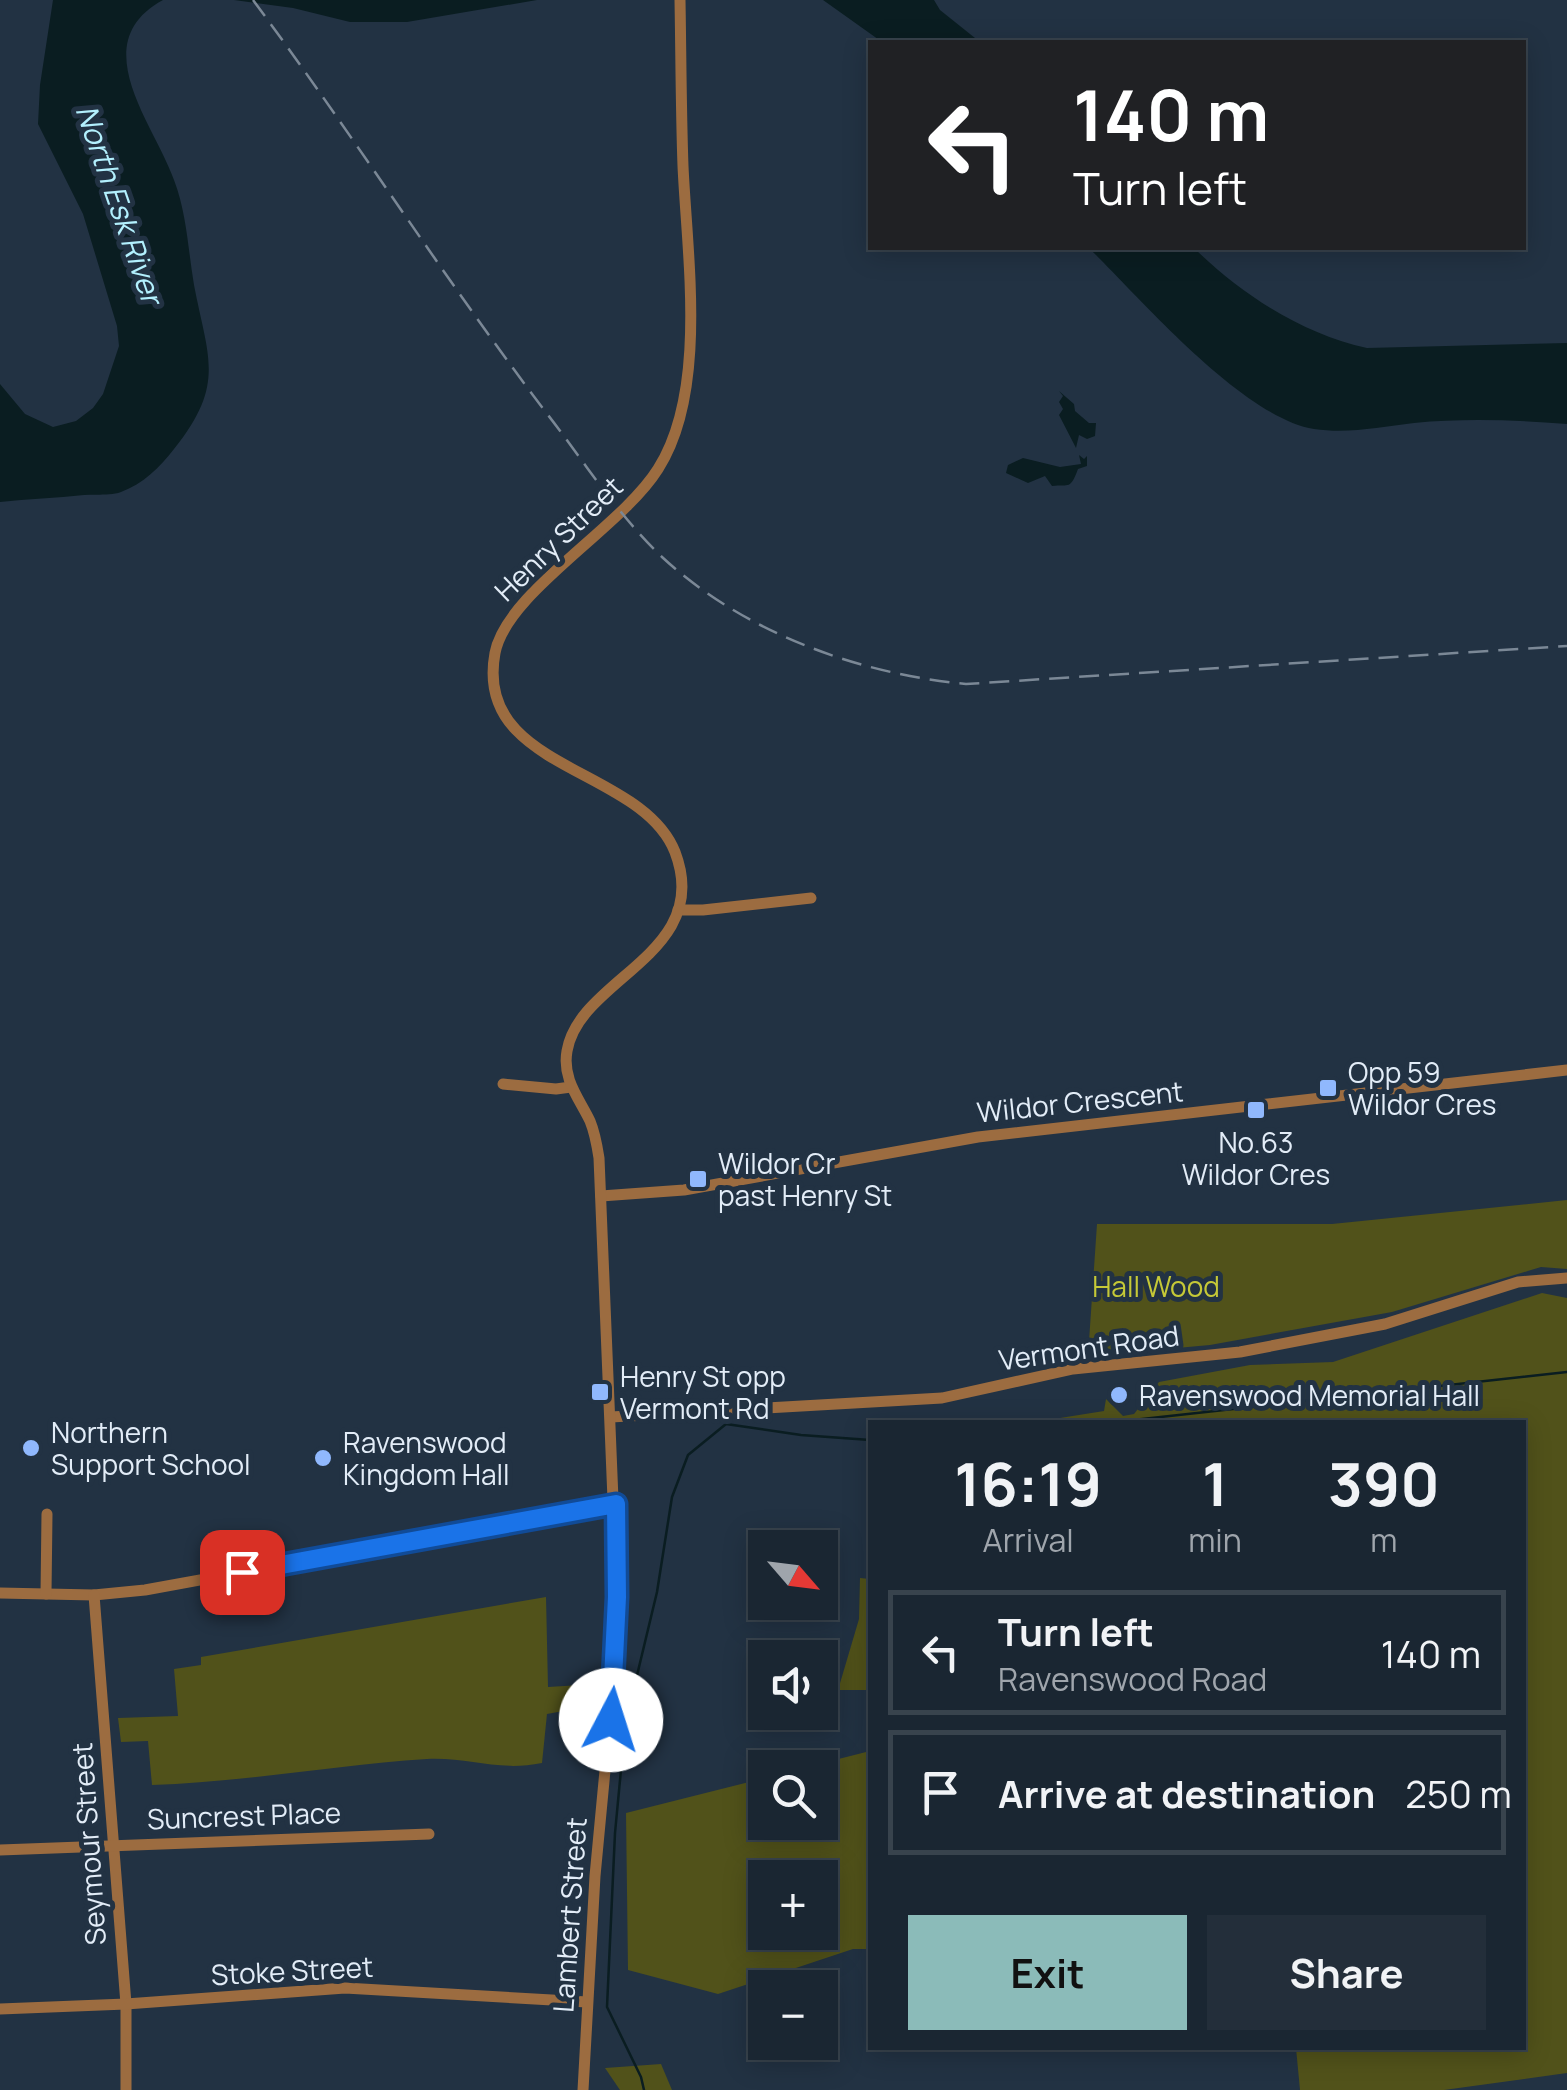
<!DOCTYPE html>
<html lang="en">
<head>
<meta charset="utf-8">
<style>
	:root { --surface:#1a2632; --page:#232e3a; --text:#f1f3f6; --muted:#9fa5ac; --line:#38434d; --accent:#8bbbb9 }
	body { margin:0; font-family:Manrope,sans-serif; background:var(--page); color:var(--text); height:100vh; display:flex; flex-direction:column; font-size:38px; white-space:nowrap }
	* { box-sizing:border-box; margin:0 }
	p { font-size:32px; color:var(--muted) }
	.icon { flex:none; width:55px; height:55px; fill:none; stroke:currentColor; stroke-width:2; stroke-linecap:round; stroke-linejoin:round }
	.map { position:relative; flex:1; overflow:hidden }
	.sheet { position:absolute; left:868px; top:1420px; width:658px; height:630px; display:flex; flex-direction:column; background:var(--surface); border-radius:0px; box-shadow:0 5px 25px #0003,0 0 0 2px var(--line) }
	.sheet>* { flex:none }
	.banner { position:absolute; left:868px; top:40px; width:658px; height:210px; border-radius:0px; box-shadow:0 5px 25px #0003,0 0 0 2px var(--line); background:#202124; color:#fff; overflow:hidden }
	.needle { width:65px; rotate:118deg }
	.buttons { position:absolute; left:748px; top:1530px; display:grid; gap:20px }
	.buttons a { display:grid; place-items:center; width:90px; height:90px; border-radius:0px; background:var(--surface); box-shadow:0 5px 25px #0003,0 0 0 2px var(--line); font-size:50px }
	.pin { position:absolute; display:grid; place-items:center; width:85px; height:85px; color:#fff; margin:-42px; border-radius:20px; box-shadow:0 5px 15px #0006 }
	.me { position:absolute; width:110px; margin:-55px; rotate:5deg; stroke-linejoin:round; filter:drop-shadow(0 0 8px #0008) }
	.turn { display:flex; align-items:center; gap:35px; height:210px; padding:0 40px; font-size:45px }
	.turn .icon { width:130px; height:130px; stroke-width:2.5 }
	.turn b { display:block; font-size:70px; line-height:85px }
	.eta { display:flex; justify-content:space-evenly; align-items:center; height:170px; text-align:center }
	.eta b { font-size:60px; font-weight:700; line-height:70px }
	.cta { display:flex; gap:20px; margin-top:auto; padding:20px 40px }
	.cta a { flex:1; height:115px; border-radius:0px; background:var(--accent); color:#111; font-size:40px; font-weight:700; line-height:115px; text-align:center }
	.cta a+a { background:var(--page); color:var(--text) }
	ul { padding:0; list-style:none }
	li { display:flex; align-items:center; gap:30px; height:125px; margin:0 20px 15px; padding:0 20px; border:5px solid var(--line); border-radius:0px }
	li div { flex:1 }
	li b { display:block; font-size:38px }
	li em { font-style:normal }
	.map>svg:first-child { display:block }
</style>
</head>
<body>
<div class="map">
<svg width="1567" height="2090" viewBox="0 0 1567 2090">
	<rect width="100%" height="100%" fill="#223243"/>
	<g fill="#51521a" fill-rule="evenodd">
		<polygon points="1567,1200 1567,1269 1541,1267 1392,1312 1210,1345 1088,1356 1097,1224 1332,1224"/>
		<polygon points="1542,1293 1567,1298 1567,2073 1444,2090 1300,2090 1296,2048 1522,2048 1522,1422 1060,1422 1060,1418 1104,1411 1106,1399 1123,1416 1134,1414 1159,1382 1250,1365 1333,1362"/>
		<polygon points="860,1578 870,1579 870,1690 838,1690 859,1619"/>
		<path d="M546,1597L548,1687L597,1684L596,1705L547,1714L542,1763C498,1772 469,1757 427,1759C335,1765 245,1782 152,1785L148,1741L121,1742L118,1718L178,1716L174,1669L201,1665V1657Z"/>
		<path d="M870,1751V1949H853L718,1994L628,1970L626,1813L765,1778V1822H820V1768L807,1767ZM765,1878H820V1932H765Z"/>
		<polygon points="661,2064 672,2090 620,2090 605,2068"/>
	</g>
	<g fill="#0a1d21">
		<path d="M53,0H163C84,43 154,124 174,180C187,214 188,250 194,285C208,358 226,384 174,449C160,467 143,484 121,492C110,496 96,494 84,495C56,498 28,499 0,502V384L25,414L53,427L76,421L93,408L103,394L119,346L117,326L83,214L38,124L40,85Z"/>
		<polygon points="234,0 537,0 407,22 350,22 293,8"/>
		<polygon points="823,0 934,0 940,10 980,42 882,42"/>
		<path d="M1089,248H1194C1241,294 1302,334 1367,348L1567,343V424C1515,420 1465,418 1414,423C1380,427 1348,434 1314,429C1242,417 1141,299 1089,248Z"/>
		<polygon points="1059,391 1074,404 1075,411 1089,423 1096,423 1095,436 1087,439 1079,435 1076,448 1059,415 1063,409 1059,402 1063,396"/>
		<path d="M1079,455L1084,459L1087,456V466L1078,469C1070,490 1070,484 1052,486L1045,476L1028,483L1006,473L1008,465L1023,458L1060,467L1081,464Z"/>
	</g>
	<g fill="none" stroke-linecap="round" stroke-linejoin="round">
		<g stroke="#0a1d21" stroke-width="2.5">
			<polyline points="1115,1422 1567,1372"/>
			<polyline points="633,1692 657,1592 672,1497 688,1455 726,1424 801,1435 870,1440"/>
			<polyline points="626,1717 615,1833 607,2007 641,2077 644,2090"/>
		</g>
		<g stroke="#9c6c40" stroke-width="11">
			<polyline points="678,910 703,910 811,898"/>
			<polyline points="503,1084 556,1089 571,1087"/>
			<polyline points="601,1196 684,1190 978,1137 1567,1070"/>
			<polyline points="611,1417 942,1398 1073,1369 1240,1352 1385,1324 1518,1282 1567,1278"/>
			<polyline points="0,1593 94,1595 145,1590 616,1504"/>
			<polyline points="46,1594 47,1514"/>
			<polyline points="94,1595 126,2004 126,2090"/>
			<polyline points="0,1850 429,1834"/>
			<polyline points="0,2009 126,2004 345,1988 587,2002"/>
			<path d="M583,2090L595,1876L615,1665L617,1597L599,1158C597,1145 595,1133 590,1121C579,1098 562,1079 567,1051C579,978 714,954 675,852C641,766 473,771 495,653C506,593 621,528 658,469C708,391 687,256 683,166C681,111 681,55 680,0"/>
		</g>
		<path stroke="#7b8896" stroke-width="2.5" stroke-dasharray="20 10" stroke-linecap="butt" d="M253,0C354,136 445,280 548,415C585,463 618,515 662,557C743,632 858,674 966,684L1567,646"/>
	</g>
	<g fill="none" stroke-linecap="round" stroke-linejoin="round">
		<g stroke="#114b97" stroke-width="25">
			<polyline id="route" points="242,1572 616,1504 617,1597 611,1720"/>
		</g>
		<use href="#route" stroke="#1a73e8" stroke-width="18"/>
	</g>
	<g fill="#90b8fd" stroke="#223243" stroke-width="4">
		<rect x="1318" y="1078" width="20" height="20" rx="5"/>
		<rect x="1246" y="1100" width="20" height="20" rx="5"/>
		<rect x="688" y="1169" width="20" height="20" rx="5"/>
		<rect x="590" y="1382" width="20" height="20" rx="5"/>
		<circle cx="1119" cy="1395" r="10"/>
		<circle cx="31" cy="1448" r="10"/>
		<circle cx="323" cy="1458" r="10"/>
	</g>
	<g text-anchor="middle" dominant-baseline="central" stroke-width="10" stroke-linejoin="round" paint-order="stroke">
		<g font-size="28" fill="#e2ecf7" stroke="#223243">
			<text transform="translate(558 538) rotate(-44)">Henry Street</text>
			<text transform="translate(1080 1101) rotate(-6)">Wildor Crescent</text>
			<text transform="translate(1089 1347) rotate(-8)">Vermont Road</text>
			<text transform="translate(244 1815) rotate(-2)">Suncrest Place</text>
			<text transform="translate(88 1844) rotate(-94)">Seymour Street</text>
			<text transform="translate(569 1915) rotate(-86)">Lambert Street</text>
			<text transform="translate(292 1970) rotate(-3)">Stoke Street</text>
		</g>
		<g font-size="28" fill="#e2ecf7" stroke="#223243" text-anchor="start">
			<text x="1348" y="1072">Opp 59<tspan x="1348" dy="32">Wildor Cres</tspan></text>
			<text x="1256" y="1142" text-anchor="middle">No.63<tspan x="1256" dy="32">Wildor Cres</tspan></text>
			<text x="718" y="1163">Wildor Cr<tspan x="718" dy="32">past Henry St</tspan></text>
			<text x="620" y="1376">Henry St opp<tspan x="620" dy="32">Vermont Rd</tspan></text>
			<text x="1139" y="1395">Ravenswood Memorial Hall</text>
			<text x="51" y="1432">Northern<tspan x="51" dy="32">Support School</tspan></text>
			<text x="343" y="1442">Ravenswood<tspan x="343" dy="32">Kingdom Hall</tspan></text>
		</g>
		<g font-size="28" fill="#c5c937" stroke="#223243">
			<text x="1156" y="1286">Hall Wood</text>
		</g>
		<g font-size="30" font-style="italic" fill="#b3f0fe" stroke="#223243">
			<text transform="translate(120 204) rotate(71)">North Esk River</text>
		</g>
	</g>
</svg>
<div class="buttons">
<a><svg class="needle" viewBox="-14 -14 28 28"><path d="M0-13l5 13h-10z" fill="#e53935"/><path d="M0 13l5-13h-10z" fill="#9fa5ac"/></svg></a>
<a><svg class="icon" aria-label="sound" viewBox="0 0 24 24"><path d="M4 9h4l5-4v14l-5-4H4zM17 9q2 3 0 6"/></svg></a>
<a><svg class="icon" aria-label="search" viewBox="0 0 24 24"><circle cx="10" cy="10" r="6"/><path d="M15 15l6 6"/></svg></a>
<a>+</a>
<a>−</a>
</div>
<div class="pin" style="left:242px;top:1572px;background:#d93025"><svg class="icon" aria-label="arrive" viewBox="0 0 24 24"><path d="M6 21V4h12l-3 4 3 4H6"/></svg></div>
<svg class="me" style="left:611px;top:1720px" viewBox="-20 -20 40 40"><circle r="19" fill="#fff"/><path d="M0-13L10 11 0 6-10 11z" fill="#1a73e8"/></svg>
<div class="banner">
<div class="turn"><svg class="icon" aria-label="left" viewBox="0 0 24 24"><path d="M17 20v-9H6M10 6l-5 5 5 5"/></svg><div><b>140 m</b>Turn left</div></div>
</div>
<section class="sheet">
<div class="eta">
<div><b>16:19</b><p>Arrival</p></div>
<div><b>1</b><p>min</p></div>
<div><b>390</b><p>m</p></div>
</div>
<ul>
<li><svg class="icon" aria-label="left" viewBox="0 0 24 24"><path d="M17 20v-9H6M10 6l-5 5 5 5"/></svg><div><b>Turn left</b><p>Ravenswood Road</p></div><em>140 m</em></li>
<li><svg class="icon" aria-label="arrive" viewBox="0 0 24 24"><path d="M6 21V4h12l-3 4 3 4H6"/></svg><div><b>Arrive at destination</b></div><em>250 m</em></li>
</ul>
<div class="cta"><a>Exit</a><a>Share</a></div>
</section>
</div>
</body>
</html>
